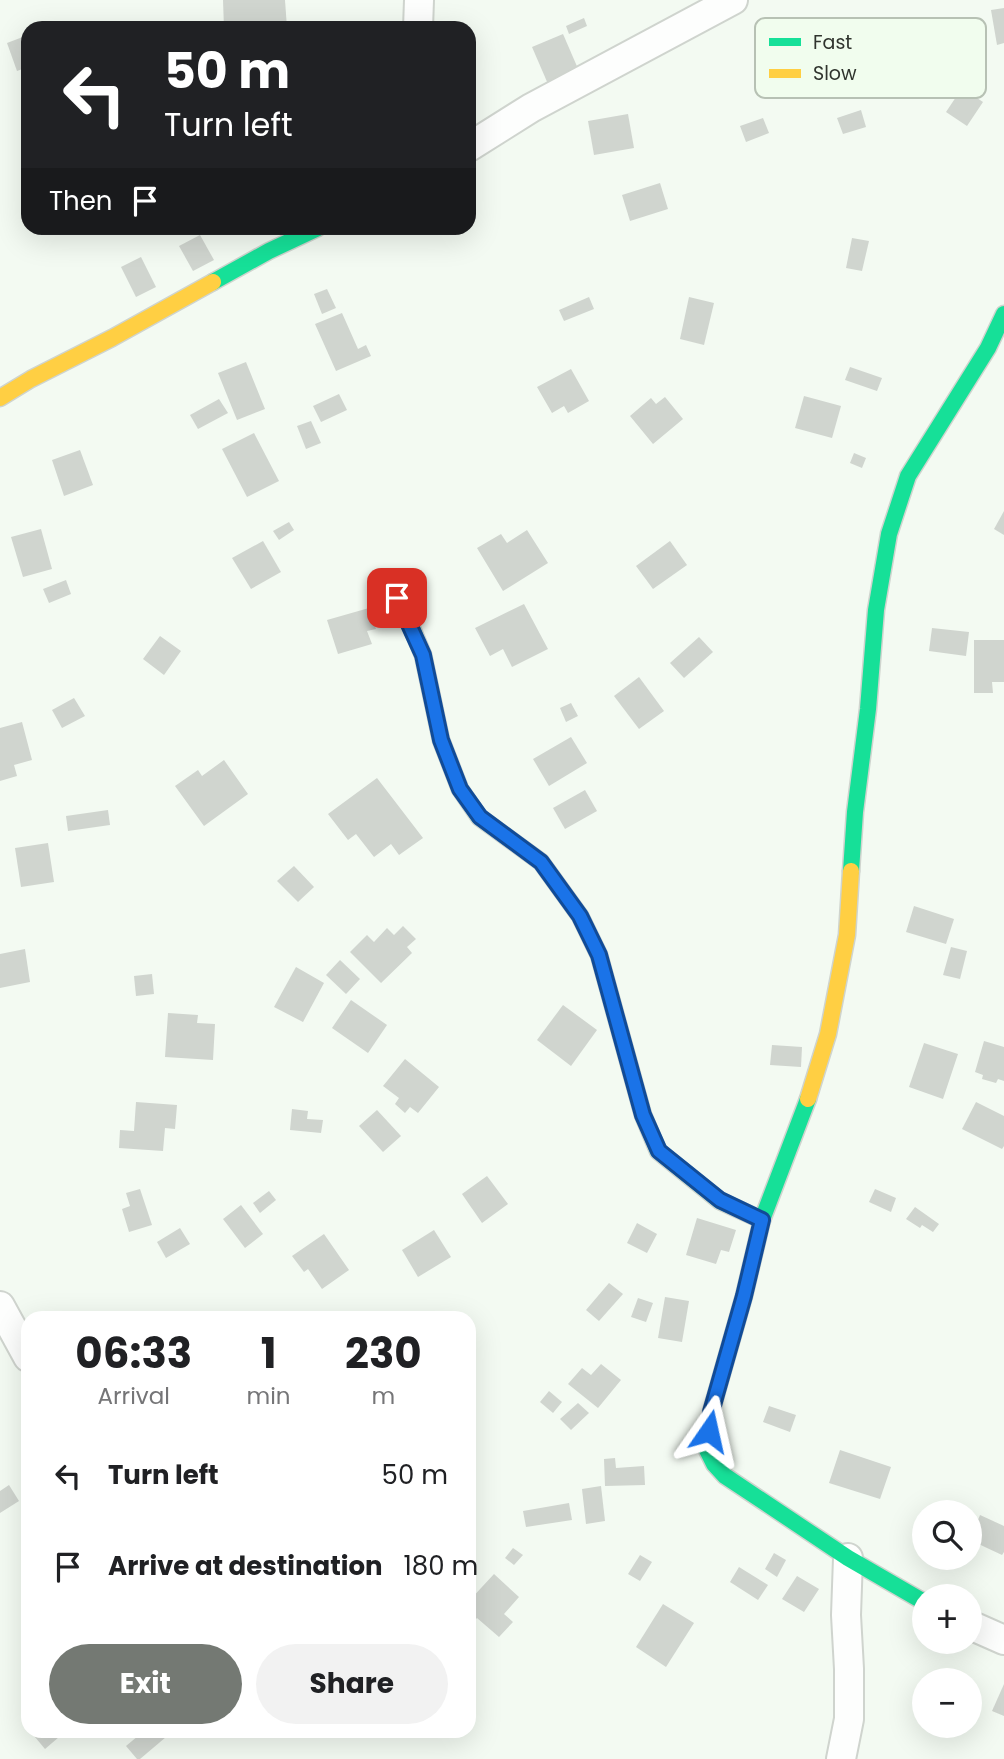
<!DOCTYPE html>
<html lang="en">
<head>
<meta charset="utf-8">
<style>
	:root { --surface:#fff; --page:#f2f2f2; --text:#202124; --muted:#757577; --accent:#747973 }
	body { margin:0; font-family:Poppins,sans-serif; background:var(--page); color:var(--text); height:100vh; display:flex; flex-direction:column; font-size:26px; white-space:nowrap }
	* { box-sizing:border-box; margin:0 }
	p { font-size:23px; color:var(--muted) }
	.icon { flex:none; width:38px; height:38px; fill:none; stroke:currentColor; stroke-width:2; stroke-linecap:round; stroke-linejoin:round }
	.map { position:relative; flex:1; overflow:hidden }
	.drawer { position:absolute; left:21px; top:1311px; width:455px; height:427px; display:flex; flex-direction:column; background:var(--surface); border-radius:21px; box-shadow:0 7px 28px #0002 }
	.drawer>* { flex:none }
	.hud { position:absolute; left:21px; top:21px; width:455px; height:214px; border-radius:21px; box-shadow:0 7px 28px #0002; background:#202124; color:#fff; overflow:hidden }
	.buttons { position:absolute; left:912px; top:1500px; display:grid; gap:14px }
	.buttons a { display:grid; place-items:center; width:70px; height:70px; border-radius:50%; background:var(--surface); box-shadow:0 7px 28px #0002; font-size:35px }
	.pin { position:absolute; display:grid; place-items:center; width:60px; height:60px; color:#fff; margin:-30px; border-radius:14px; box-shadow:0 4px 10px #0006 }
	.me { position:absolute; width:77px; margin:-38px; rotate:11deg; stroke-linejoin:round; filter:drop-shadow(0 0 5px #0008) }
	.turn { display:flex; align-items:center; gap:24px; height:147px; padding:0 28px; font-size:32px }
	.turn .icon { width:91px; height:91px; stroke-width:2.5 }
	.turn b { display:block; font-size:49px; line-height:60px }
	.then { display:flex; align-items:center; height:66px; padding:0 28px; background:#0003; gap:14px; font-size:26px }
	.eta { display:flex; justify-content:space-evenly; align-items:center; height:119px; text-align:center }
	.eta b { font-size:42px; font-weight:700; line-height:49px }
	.button { display:flex; gap:14px; margin-top:auto; padding:14px 28px }
	.button a { flex:1; height:80px; border-radius:42px; background:var(--accent); color:#fff; font-size:28px; font-weight:700; line-height:80px; text-align:center }
	.button a+a { background:var(--page); color:var(--text) }
	ul { padding:0; list-style:none }
	li { display:flex; align-items:center; gap:21px; height:91px; padding:0 28px }
	li div { flex:1 }
	li b { display:block; font-size:26px }
	li em { font-style:normal }
	.map>svg:first-child { display:block }
</style>
</head>
<body>
<div class="map">
<svg width="1004" height="1759" viewBox="0 0 1004 1759">
	<rect width="100%" height="100%" fill="#f3faf2"/>
	<g fill="#d0d5cf">
		<polygon points="223,0 285,0 287,28 224,28"/>
		<polygon points="1004,8 1004,43 997,45 991,10"/>
		<polygon points="584,18 587,26 569,34 566,26"/>
		<polygon points="563,34 579,71 548,84 532,47"/>
		<polygon points="28,35 28,67 17,71 7,43"/>
		<polygon points="962,88 983,102 967,126 946,112"/>
		<polygon points="861,110 866,127 843,134 837,118"/>
		<polygon points="628,114 634,148 594,155 588,121"/>
		<polygon points="763,118 769,133 746,142 740,126"/>
		<polygon points="660,183 668,209 630,221 622,195"/>
		<polygon points="200,235 214,260 193,271 179,246"/>
		<polygon points="852,238 869,241 862,271 846,268"/>
		<polygon points="141,257 156,287 136,297 121,267"/>
		<polygon points="327,289 336,308 322,314 314,294"/>
		<polygon points="589,297 594,309 564,321 559,310"/>
		<polygon points="689,297 714,303 704,345 680,339"/>
		<polygon points="342,313 358,349 366,345 371,356 336,371 315,324"/>
		<polygon points="246,362 265,409 237,420 218,373"/>
		<polygon points="850,367 882,378 877,391 845,380"/>
		<polygon points="571,369 589,401 568,413 564,406 552,413 537,387"/>
		<polygon points="339,394 347,410 321,422 313,406"/>
		<polygon points="804,396 841,406 832,438 795,428"/>
		<polygon points="665,397 683,419 653,444 630,416 651,398 656,404"/>
		<polygon points="219,399 228,413 198,429 190,415"/>
		<polygon points="311,421 321,443 306,449 297,426"/>
		<polygon points="254,433 279,481 247,497 222,449"/>
		<polygon points="80,450 93,485 64,496 52,460"/>
		<polygon points="854,453 866,458 862,468 850,463"/>
		<polygon points="1004,511 1004,535 994,529"/>
		<polygon points="289,522 294,530 279,540 273,531"/>
		<polygon points="41,529 52,569 23,577 11,537"/>
		<polygon points="527,530 548,563 503,591 477,548 501,534 507,543"/>
		<polygon points="263,541 281,572 251,589 232,558"/>
		<polygon points="670,541 687,565 653,589 636,566"/>
		<polygon points="66,580 71,594 49,603 43,589"/>
		<polygon points="524,604 548,649 512,667 503,649 490,656 475,628"/>
		<polygon points="369,608 376,629 367,631 372,644 338,654 327,620"/>
		<polygon points="932,628 969,632 966,656 929,651"/>
		<polygon points="160,636 181,651 164,675 143,659"/>
		<polygon points="699,637 713,652 684,678 670,663"/>
		<polygon points="974,640 1004,640 1004,682 992,682 993,693 974,693"/>
		<polygon points="639,677 664,711 639,729 614,696"/>
		<polygon points="74,698 85,716 62,728 52,710"/>
		<polygon points="571,703 578,716 566,722 560,708"/>
		<polygon points="22,722 32,760 14,765 17,776 0,781 0,728"/>
		<polygon points="571,737 587,763 549,786 533,759"/>
		<polygon points="224,760 248,794 204,826 175,786 198,770 202,776"/>
		<polygon points="377,778 423,838 399,855 391,844 374,857 356,834 348,840 328,814"/>
		<polygon points="585,790 597,811 565,829 553,808"/>
		<polygon points="108,810 110,825 68,831 66,816"/>
		<polygon points="48,843 54,882 21,887 15,848"/>
		<polygon points="294,866 314,887 298,902 277,881"/>
		<polygon points="914,906 954,919 946,944 906,932"/>
		<polygon points="403,926 416,939 407,947 412,953 381,983 350,952 367,935 374,942 387,928 394,935"/>
		<polygon points="951,947 967,951 960,979 943,975"/>
		<polygon points="25,949 30,982 0,988 0,954"/>
		<polygon points="340,960 360,979 346,994 326,975"/>
		<polygon points="296,967 324,983 303,1022 274,1007"/>
		<polygon points="152,974 154,994 136,996 134,976"/>
		<polygon points="351,1000 387,1025 368,1053 332,1028"/>
		<polygon points="563,1005 597,1030 571,1066 537,1040"/>
		<polygon points="168,1013 198,1015 197,1023 215,1024 213,1060 165,1057"/>
		<polygon points="984,1041 1004,1047 1004,1081 998,1079 996,1083 982,1079 983,1075 975,1072"/>
		<polygon points="924,1043 958,1054 943,1099 909,1087"/>
		<polygon points="772,1045 802,1047 801,1067 770,1065"/>
		<polygon points="405,1059 439,1087 418,1113 410,1107 405,1113 395,1104 399,1098 383,1086"/>
		<polygon points="136,1102 177,1105 175,1129 165,1128 163,1151 119,1148 120,1130 134,1131"/>
		<polygon points="976,1102 1004,1116 1004,1146 1002,1149 962,1129"/>
		<polygon points="292,1109 308,1111 307,1119 323,1120 321,1133 290,1130"/>
		<polygon points="377,1110 401,1136 383,1152 359,1126"/>
		<polygon points="487,1176 508,1204 482,1223 462,1194"/>
		<polygon points="140,1189 152,1225 129,1232 122,1209 130,1206 126,1193"/>
		<polygon points="875,1189 896,1198 891,1212 869,1202"/>
		<polygon points="269,1191 276,1200 260,1213 253,1203"/>
		<polygon points="241,1205 263,1234 245,1248 223,1219"/>
		<polygon points="915,1207 939,1224 933,1232 922,1225 920,1228 906,1219"/>
		<polygon points="697,1218 736,1230 729,1252 721,1250 716,1264 686,1255"/>
		<polygon points="637,1223 657,1234 647,1253 627,1243"/>
		<polygon points="180,1228 190,1244 166,1258 157,1242"/>
		<polygon points="434,1230 451,1257 418,1277 402,1250"/>
		<polygon points="324,1234 349,1270 322,1289 308,1269 304,1272 292,1256"/>
		<polygon points="609,1283 623,1294 599,1321 586,1310"/>
		<polygon points="665,1297 689,1301 682,1342 658,1338"/>
		<polygon points="638,1298 653,1303 646,1322 631,1317"/>
		<polygon points="601,1364 621,1380 598,1408 568,1384 582,1368 591,1375"/>
		<polygon points="549,1391 562,1402 553,1413 540,1402"/>
		<polygon points="578,1403 589,1413 571,1430 560,1419"/>
		<polygon points="769,1406 796,1415 790,1432 763,1422"/>
		<polygon points="840,1450 891,1467 880,1499 829,1483"/>
		<polygon points="615,1458 616,1468 644,1466 645,1485 605,1486 604,1459"/>
		<polygon points="9,1485 19,1501 0,1513 0,1491"/>
		<polygon points="601,1486 605,1521 586,1524 582,1489"/>
		<polygon points="569,1503 572,1520 526,1527 523,1511"/>
		<polygon points="980,1515 1004,1526 1004,1552 1002,1555 970,1540"/>
		<polygon points="513,1548 523,1555 514,1565 505,1558"/>
		<polygon points="774,1553 786,1560 777,1577 765,1569"/>
		<polygon points="640,1555 652,1562 640,1581 628,1574"/>
		<polygon points="739,1567 768,1585 758,1600 730,1582"/>
		<polygon points="494,1574 519,1597 504,1614 513,1622 499,1637 477,1618 469,1626 469,1601"/>
		<polygon points="797,1576 819,1589 804,1612 782,1599"/>
		<polygon points="663,1604 694,1623 666,1667 636,1647"/>
		<polygon points="1004,1684 1004,1716 992,1711"/>
		<polygon points="30,1731 66,1731 45,1749"/>
		<polygon points="144,1731 160,1731 166,1737 140,1759 137,1759 126,1746"/>
	</g>
	<g fill="none" stroke-linecap="round" stroke-linejoin="round">
		<g stroke="#cfd4ce" stroke-width="32">
			<g id="street">
				<polyline points="418,28 419,0"/>
				<polyline points="469,147 531,108 733,0"/>
				<polyline points="0,1306 28,1357"/>
				<polyline points="970,1625 1004,1640"/>
				<polyline points="841,1759 849,1719 849,1669 846,1615 848,1558"/>
			</g>
		</g>
		<g stroke="#cfd4ce" stroke-width="19">
			<g id="fast">
				<polyline points="213,282 269,251 318,228"/>
				<polyline points="389,582 406,614 423,655 441,740 460,789 479,817 541,862 580,916 599,955 643,1115 658,1151 720,1201 762,1220"/>
				<polyline points="851,871 855,812 868,709 876,610 889,534 908,476 988,348 1004,314"/>
				<polyline points="808,1099 762,1220 744,1296 711,1412 707,1450 714,1464 725,1476 848,1558 924,1602"/>
			</g>
		</g>
		<g stroke="#cfd4ce" stroke-width="19">
			<g id="slow">
				<polyline points="0,398 31,379 112,338 213,282"/>
				<polyline points="808,1099 828,1034 847,935 851,871"/>
			</g>
		</g>
		<use href="#street" stroke="#fdfefd" stroke-width="28"/>
		<use href="#fast" stroke="#16e098" stroke-width="16"/>
		<use href="#slow" stroke="#ffcf43" stroke-width="16"/>
	</g>
	<g fill="none" stroke-linecap="round" stroke-linejoin="round">
		<g stroke="#114b97" stroke-width="18">
			<polyline id="route" points="397,598 423,655 441,740 460,789 480,817 541,862 580,916 599,955 643,1115 659,1151 720,1200 762,1220 744,1296 711,1412 709,1431"/>
		</g>
		<use href="#route" stroke="#1a73e8" stroke-width="12"/>
	</g>
	<rect x="755" y="18" width="231" height="80" rx="10" fill="#f1fdee" stroke="#b7c1b4" stroke-width="2"/>
	<rect x="769" y="38" width="32" height="8" fill="#16e098"/>
	<rect x="769" y="69" width="32" height="9" fill="#ffcf43"/>
	<g font-size="19" fill="#30342e">
		<text x="813" y="49">Fast</text>
		<text x="813" y="80">Slow</text>
	</g>
</svg>
<div class="buttons">
<a><svg class="icon" aria-label="search" viewBox="0 0 24 24"><circle cx="10" cy="10" r="6"/><path d="M15 15l6 6"/></svg></a>
<a>+</a>
<a>−</a>
</div>
<div class="pin" style="left:397px;top:598px;background:#d93025"><svg class="icon" aria-label="arrive" viewBox="0 0 24 24"><path d="M6 21V4h12l-3 4 3 4H6"/></svg></div>
<svg class="me" style="left:709px;top:1431px" viewBox="-20 -20 40 40"><path d="M0-17L14 15 0 8-14 15z" fill="#1a73e8" stroke="#fff" stroke-width="4"/></svg>
<div class="hud">
<div class="turn"><svg class="icon" aria-label="left" viewBox="0 0 24 24"><path d="M17 20v-9H6M10 6l-5 5 5 5"/></svg><div><b>50 m</b>Turn left</div></div>
<div class="then">Then<svg class="icon" aria-label="arrive" viewBox="0 0 24 24"><path d="M6 21V4h12l-3 4 3 4H6"/></svg></div>
</div>
<section class="drawer">
<div class="eta">
<div><b>06:33</b><p>Arrival</p></div>
<div><b>1</b><p>min</p></div>
<div><b>230</b><p>m</p></div>
</div>
<ul>
<li><svg class="icon" aria-label="left" viewBox="0 0 24 24"><path d="M17 20v-9H6M10 6l-5 5 5 5"/></svg><div><b>Turn left</b></div><em>50 m</em></li>
<li><svg class="icon" aria-label="arrive" viewBox="0 0 24 24"><path d="M6 21V4h12l-3 4 3 4H6"/></svg><div><b>Arrive at destination</b></div><em>180 m</em></li>
</ul>
<div class="button"><a>Exit</a><a>Share</a></div>
</section>
</div>
</body>
</html>
